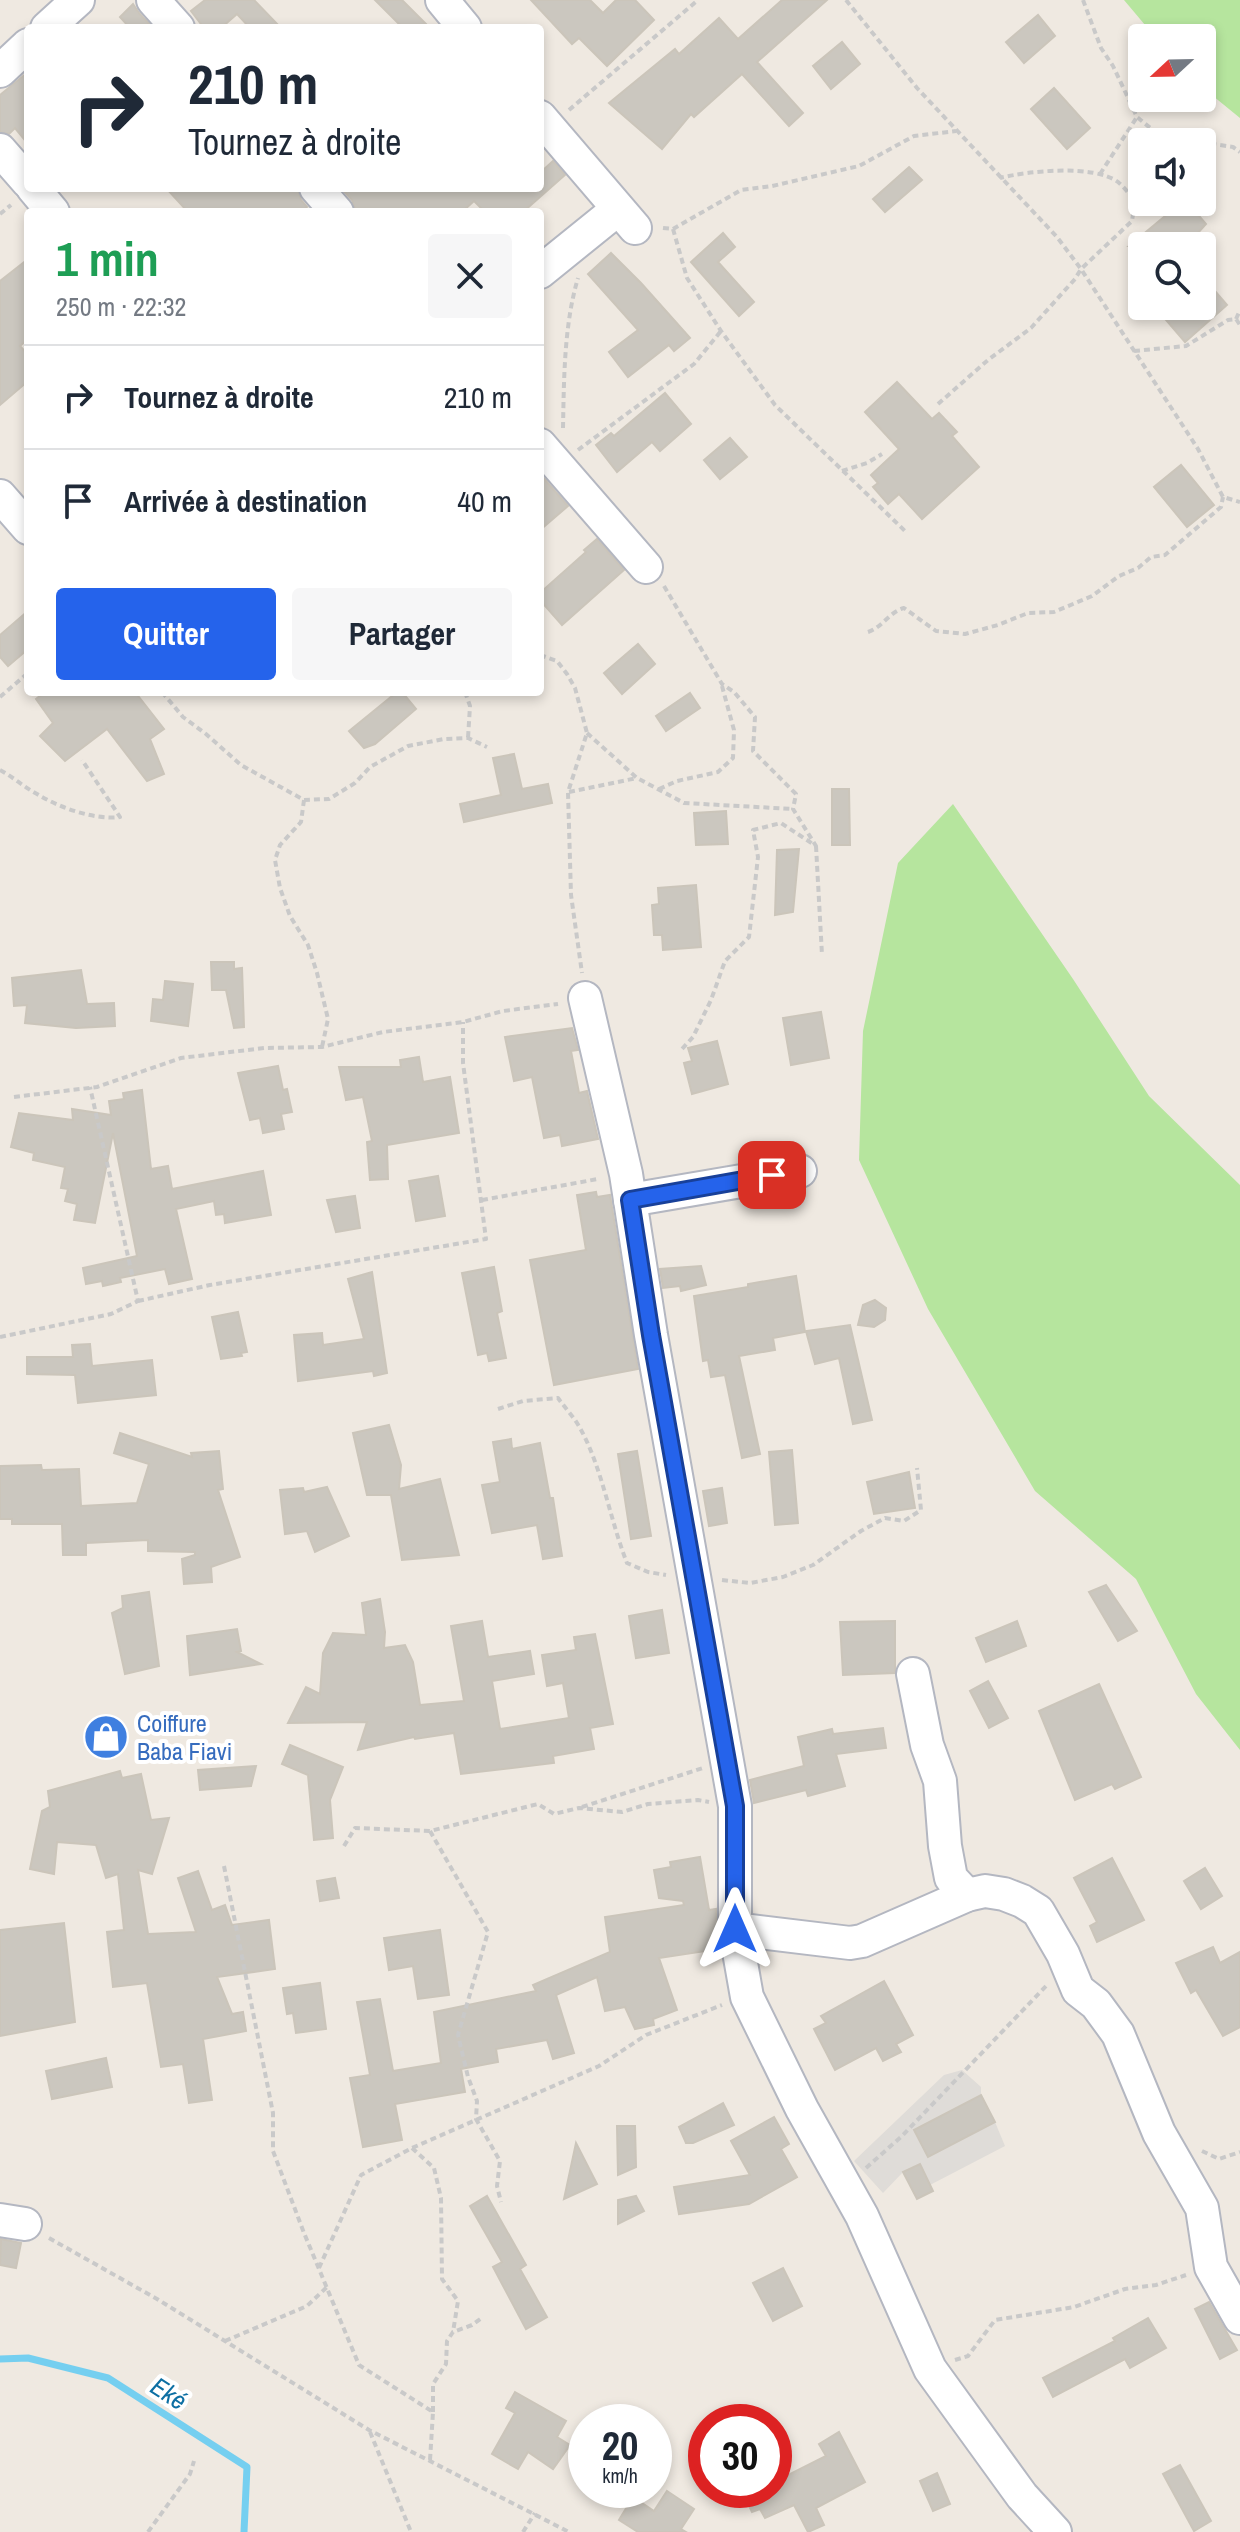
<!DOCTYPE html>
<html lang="fr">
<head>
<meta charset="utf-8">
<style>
	:root { --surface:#fff; --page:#f6f6f7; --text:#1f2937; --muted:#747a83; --line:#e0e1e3; --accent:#2563eb }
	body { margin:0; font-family:"Archivo Narrow",sans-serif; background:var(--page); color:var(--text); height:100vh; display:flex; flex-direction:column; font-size:30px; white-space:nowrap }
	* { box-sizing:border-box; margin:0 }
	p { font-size:26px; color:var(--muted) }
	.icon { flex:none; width:44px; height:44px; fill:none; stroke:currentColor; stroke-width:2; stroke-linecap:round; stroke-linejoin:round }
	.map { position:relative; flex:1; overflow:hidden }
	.panel { position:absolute; left:24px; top:208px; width:520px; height:488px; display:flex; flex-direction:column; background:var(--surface); border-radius:8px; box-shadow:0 4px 12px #0003 }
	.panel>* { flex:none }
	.guide { position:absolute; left:24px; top:24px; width:520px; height:168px; border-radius:8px; box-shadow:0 4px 12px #0003; background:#fff; color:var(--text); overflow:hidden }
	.needle { width:52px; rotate:248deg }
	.fabs { position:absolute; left:1128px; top:24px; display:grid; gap:16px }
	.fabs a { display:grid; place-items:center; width:88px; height:88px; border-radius:8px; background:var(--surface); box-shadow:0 4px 12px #0003; font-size:40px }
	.speed { position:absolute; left:568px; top:2404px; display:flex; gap:16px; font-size:40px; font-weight:700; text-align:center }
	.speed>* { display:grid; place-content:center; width:104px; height:104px; border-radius:50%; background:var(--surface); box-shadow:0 4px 12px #0003; line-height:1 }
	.speed small { font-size:20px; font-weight:400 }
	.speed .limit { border:12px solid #d22; background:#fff; color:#111 }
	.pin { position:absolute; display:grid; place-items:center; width:68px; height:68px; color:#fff; margin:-34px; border-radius:16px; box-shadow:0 4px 12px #0006 }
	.me { position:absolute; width:88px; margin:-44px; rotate:0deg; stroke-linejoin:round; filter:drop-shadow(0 0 6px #0008) }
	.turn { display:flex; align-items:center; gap:28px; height:168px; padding:0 32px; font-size:36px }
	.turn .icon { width:104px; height:104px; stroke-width:2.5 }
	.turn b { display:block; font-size:56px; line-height:68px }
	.round { display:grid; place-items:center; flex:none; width:84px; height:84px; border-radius:8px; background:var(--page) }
	.summary { display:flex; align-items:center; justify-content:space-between; height:136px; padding:0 32px }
	h1 { font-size:48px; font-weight:800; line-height:60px; color:#1e9e55 }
	.button { display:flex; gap:16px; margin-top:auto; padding:16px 32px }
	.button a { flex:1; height:92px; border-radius:8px; background:var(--accent); color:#fff; font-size:32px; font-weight:800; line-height:92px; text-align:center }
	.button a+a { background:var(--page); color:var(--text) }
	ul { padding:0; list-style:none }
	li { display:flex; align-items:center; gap:24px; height:104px; padding:0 32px; border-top:2px solid var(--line) }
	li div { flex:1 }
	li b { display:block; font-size:30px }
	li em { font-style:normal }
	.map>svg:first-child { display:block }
</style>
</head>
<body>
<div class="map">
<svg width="1240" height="2532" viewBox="0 0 1240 2532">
	<rect width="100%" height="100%" fill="#efe9e1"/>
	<g fill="#b6e59e">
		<polygon points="1124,0 1240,0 1240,118 1202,87 1202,38 1156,38"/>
		<polygon points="953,804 1073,979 1149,1096 1240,1185 1240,1750 1196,1694 1136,1579 1035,1491 928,1309 859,1160 863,1031 898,863"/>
	</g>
	<polygon fill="#dfdcd8" points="962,2070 981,2087 981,2095 914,2130 928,2157 995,2122 1005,2146 930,2185 920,2164 903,2172 883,2193 854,2161 944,2075"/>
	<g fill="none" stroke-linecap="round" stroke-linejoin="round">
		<polyline stroke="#75cff0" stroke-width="7" points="0,2359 28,2358 108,2378 247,2467 244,2532"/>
	</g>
	<g fill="#cbc7bf" stroke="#cbc5ba" stroke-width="2">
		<polygon points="205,0 254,0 281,28 250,28 237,14 221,28 204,28 191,11"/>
		<polygon points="375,0 402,0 430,28 403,28"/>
		<polygon points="531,0 590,0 603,13 616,0 635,0 654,20 607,66 579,38 572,44"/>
		<polygon points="782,0 827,0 757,62 803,113 789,126 742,74 694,117 691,114 662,149 609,103 675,49 679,54 719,18 738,39"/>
		<polygon points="133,4 139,13 153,28 130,28 120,17"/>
		<polygon points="1038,15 1055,36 1024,63 1006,42"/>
		<polygon points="842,42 860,64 831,89 813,66"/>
		<polygon points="28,72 28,144 15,128 9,134 0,132 0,95"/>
		<polygon points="1054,88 1090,128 1067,149 1031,109"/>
		<polygon points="553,161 565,175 523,212 485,212 474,201 462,212 356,212 352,200 341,188 540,188 540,173"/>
		<polygon points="909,167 922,180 885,212 873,199"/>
		<polygon points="166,188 298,188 301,200 307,207 301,212 188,212"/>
		<polygon points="1182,202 1187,202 1206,224 1196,235 1206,246 1129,246"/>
		<polygon points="723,233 735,247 718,262 754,302 739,316 691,262"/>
		<polygon points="611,253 641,283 690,338 674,351 669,345 628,377 609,352 638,330 588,274"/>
		<polygon points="28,259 28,339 20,346 28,355 28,381 0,405 0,281"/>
		<polygon points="1202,276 1227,305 1185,342 1161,314 1170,306 1202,306"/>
		<polygon points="897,382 932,419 939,413 957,432 952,436 979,467 922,519 899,494 888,504 873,487 878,483 871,475 899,449 865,412"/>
		<polygon points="665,393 691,424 660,451 652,442 617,472 596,445 611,433 614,436"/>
		<polygon points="730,438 747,457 720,479 704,460"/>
		<polygon points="1181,465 1214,505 1187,527 1154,487"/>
		<polygon points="540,474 568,506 540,530"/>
		<polygon points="597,539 624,570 562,625 540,600 540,593 586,552 584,550"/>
		<polygon points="28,611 28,649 8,666 0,657 0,635"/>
		<polygon points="638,644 655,664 622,694 604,673"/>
		<polygon points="45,692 135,692 164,729 150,739 164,774 147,781 107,729 65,761 40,736 53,723 36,699"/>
		<polygon points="397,692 402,692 416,709 375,744 364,748 349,731"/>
		<polygon points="690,693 700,708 666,731 656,716"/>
		<polygon points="514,754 522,789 548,784 552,803 464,822 460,804 501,795 493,758"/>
		<polygon points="832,789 849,789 850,845 832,845"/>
		<polygon points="726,811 728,844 696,845 694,813"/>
		<polygon points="799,849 793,912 775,915 777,850"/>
		<polygon points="696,885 701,947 663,950 662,935 654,935 652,905 659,904 658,888"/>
		<polygon points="211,962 234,962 234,969 242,968 244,1027 234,1028 226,990 212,990"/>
		<polygon points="81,970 87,1004 114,1003 115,1026 76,1028 25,1023 27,1005 14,1006 12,978"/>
		<polygon points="165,981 193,984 188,1026 151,1021 153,999 163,1000"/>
		<polygon points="821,1012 829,1058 791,1065 783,1018"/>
		<polygon points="572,1028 578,1050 571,1051 579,1093 587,1091 598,1139 562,1146 560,1135 544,1138 532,1077 514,1081 505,1037"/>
		<polygon points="717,1041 728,1084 692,1094 684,1063 692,1061 688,1048"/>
		<polygon points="419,1057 423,1082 450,1077 459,1133 387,1145 388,1179 370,1180 367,1142 372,1141 363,1097 346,1100 339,1067 401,1067 400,1060"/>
		<polygon points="278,1066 283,1090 287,1089 292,1112 281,1114 284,1129 263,1133 260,1118 250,1120 238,1073"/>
		<polygon points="142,1090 151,1169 168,1166 172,1189 263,1171 271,1215 225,1223 224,1214 216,1215 214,1201 176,1209 192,1279 169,1284 165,1269 120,1278 121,1282 103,1286 102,1281 86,1284 83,1268 137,1256 113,1133 95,1223 74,1220 77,1204 65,1201 68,1189 61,1188 65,1167 33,1160 34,1153 11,1147 19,1113 73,1120 72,1109 111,1115 109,1101 124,1099 123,1093"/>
		<polygon points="438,1176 445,1216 416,1221 409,1181"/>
		<polygon points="596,1192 597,1197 610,1195 638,1369 554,1385 530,1260 586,1250 577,1195"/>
		<polygon points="355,1196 360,1228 336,1232 327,1200"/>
		<polygon points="701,1266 706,1285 681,1291 680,1286 663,1288 660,1269"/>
		<polygon points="494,1267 502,1311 497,1313 506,1358 489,1361 487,1353 478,1355 462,1273"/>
		<polygon points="372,1272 387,1373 374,1376 373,1371 298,1381 294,1335 322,1333 323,1345 364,1339 348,1279"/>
		<polygon points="796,1276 805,1332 773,1338 775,1350 739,1356 760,1454 742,1458 725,1375 711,1377 708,1360 703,1361 694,1296 748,1287 748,1284"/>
		<polygon points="875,1300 886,1308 885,1320 874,1327 858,1325 863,1305"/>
		<polygon points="238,1312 247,1352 241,1353 242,1356 221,1359 212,1317"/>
		<polygon points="850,1325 872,1420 853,1424 839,1358 815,1364 806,1331"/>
		<polygon points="90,1344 92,1366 152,1360 156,1395 78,1403 75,1375 27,1374 27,1357 73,1357 72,1345"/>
		<polygon points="389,1425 401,1465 399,1489 440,1479 459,1555 402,1560 391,1495 367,1495 353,1433"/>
		<polygon points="120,1433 192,1457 191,1453 219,1451 223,1489 218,1490 240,1557 211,1567 212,1582 184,1584 182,1559 195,1555 195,1552 148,1551 148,1540 86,1543 86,1555 63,1555 62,1524 12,1524 12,1519 0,1519 0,1466 41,1465 42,1470 79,1469 81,1506 137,1503 149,1464 114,1453"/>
		<polygon points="511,1439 512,1449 540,1443 550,1498 553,1498 562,1556 543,1559 537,1525 492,1533 482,1485 500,1482 493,1442"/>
		<polygon points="792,1450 798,1523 775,1525 769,1452"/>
		<polygon points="637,1451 651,1536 631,1539 618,1454"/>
		<polygon points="909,1472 915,1508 874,1514 867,1482"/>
		<polygon points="327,1487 349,1536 315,1552 307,1531 285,1534 280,1490 303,1488 304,1492"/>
		<polygon points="722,1488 727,1523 709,1526 703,1491"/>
		<polygon points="1106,1585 1137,1631 1118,1641 1089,1592"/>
		<polygon points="149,1592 159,1666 125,1674 112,1613 123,1608 122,1596"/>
		<polygon points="380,1599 385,1632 384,1648 405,1645 413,1662 420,1705 464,1701 451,1626 482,1621 488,1657 530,1651 534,1674 492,1681 500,1729 569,1718 563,1683 547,1686 542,1655 576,1650 574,1637 595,1634 613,1724 590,1728 594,1749 553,1756 554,1763 461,1774 454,1733 415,1739 414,1737 358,1750 367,1722 288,1723 306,1687 320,1694 323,1653 333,1633 366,1635 362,1603"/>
		<polygon points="662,1610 669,1653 636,1658 629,1616"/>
		<polygon points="895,1621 895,1673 843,1675 840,1622"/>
		<polygon points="1017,1621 1026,1646 986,1662 976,1638"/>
		<polygon points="237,1629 241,1651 237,1652 261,1664 190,1675 187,1636"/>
		<polygon points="988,1681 1008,1718 989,1728 970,1691"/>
		<polygon points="1099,1684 1141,1777 1115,1789 1112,1784 1075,1800 1039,1711"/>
		<polygon points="883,1728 886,1748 836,1754 845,1786 808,1796 806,1790 754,1803 750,1780 804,1766 798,1737 832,1729 833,1734"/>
		<polygon points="290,1745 343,1767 330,1800 333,1838 314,1840 308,1775 282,1764"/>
		<polygon points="256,1766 251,1786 200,1790 198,1770"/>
		<polygon points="120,1771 122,1778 141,1774 151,1820 169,1818 152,1874 138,1870 148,1934 196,1932 178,1878 198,1871 212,1910 225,1905 232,1925 269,1920 275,1969 217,1977 232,2014 243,2012 246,2031 203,2039 212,2100 189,2103 183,2064 161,2067 147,1983 113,1987 107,1932 124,1930 118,1874 106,1878 96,1845 57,1842 54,1874 30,1869 42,1811 50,1807 48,1791"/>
		<polygon points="700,1857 709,1910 716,1909 719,1949 659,1958 677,2010 653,2019 654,2025 635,2029 625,2007 605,2011 597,1977 556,1995 574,2053 553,2059 547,2040 496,2049 498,2062 461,2069 465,2092 395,2104 402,2140 363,2147 350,2078 370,2075 357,2002 380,1999 393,2071 441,2063 434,2012 536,1991 533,1985 610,1952 605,1917 684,1905 683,1901 659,1898 654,1870 671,1867 670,1862"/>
		<polygon points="1112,1858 1144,1920 1097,1942 1090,1926 1097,1922 1074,1878"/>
		<polygon points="1205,1868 1222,1896 1201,1909 1184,1881"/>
		<polygon points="335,1878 339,1898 320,1901 317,1881"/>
		<polygon points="64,1923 75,2022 0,2036 0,1930"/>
		<polygon points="440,1930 449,1995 418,1999 413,1966 389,1970 384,1938"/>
		<polygon points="1213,1947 1220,1963 1240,1952 1240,2027 1223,2036 1196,1990 1191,1993 1176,1963"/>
		<polygon points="884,1981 913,2035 896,2044 901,2052 883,2061 876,2048 835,2070 814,2029 826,2023 821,2016"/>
		<polygon points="320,1983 326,2029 296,2033 293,2013 287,2014 283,1988"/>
		<polygon points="106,2058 112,2087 52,2099 46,2071"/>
		<polygon points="981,2095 995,2122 928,2157 914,2130"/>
		<polygon points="723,2103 734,2125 693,2143 686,2143 679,2127"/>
		<polygon points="774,2117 789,2144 781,2149 797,2177 749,2204 679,2214 674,2187 750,2175 731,2141"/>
		<polygon points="617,2126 635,2126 636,2167 618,2175"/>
		<polygon points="576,2143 597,2184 564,2199"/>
		<polygon points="920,2164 933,2191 917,2199 903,2172"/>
		<polygon points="487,2196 526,2265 520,2269 547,2317 526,2329 493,2267 502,2262 470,2206"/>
		<polygon points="636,2196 644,2211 618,2224 618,2200"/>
		<polygon points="1,2239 21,2243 16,2268 0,2265"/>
		<polygon points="783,2268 802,2306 773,2321 753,2283"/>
		<polygon points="1209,2302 1237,2350 1220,2359 1195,2309"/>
		<polygon points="1148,2318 1166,2348 1130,2368 1125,2359 1053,2397 1043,2378 1115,2341 1113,2338"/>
		<polygon points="515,2392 566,2421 557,2437 570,2445 553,2469 528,2452 518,2469 492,2454 515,2413 506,2408"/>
		<polygon points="839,2432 865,2482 816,2508 824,2525 808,2532 794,2505 765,2518 760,2509 752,2512 744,2495 752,2492 751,2490 774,2490 774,2482 826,2456 819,2444"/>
		<polygon points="1180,2465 1211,2521 1194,2531 1163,2474"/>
		<polygon points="937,2473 950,2504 933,2511 920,2481"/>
		<polygon points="667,2491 694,2509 681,2529 686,2532 638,2532 619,2520 633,2497 654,2511"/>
	</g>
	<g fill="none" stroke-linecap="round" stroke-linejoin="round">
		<g stroke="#b4b7c1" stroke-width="36">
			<g id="minor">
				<polyline points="153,0 178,28"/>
				<polyline points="442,0 465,28"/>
				<polyline points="47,28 78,0"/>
				<polyline points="0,71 28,45"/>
				<polyline points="540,117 635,228"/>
				<polyline points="0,150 28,182"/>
				<polyline points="33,188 53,212"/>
				<polyline points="316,188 337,212"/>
				<polyline points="540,272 618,209"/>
				<polyline points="540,445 646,567"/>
				<polyline points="0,496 28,528"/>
				<polyline points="585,998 626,1174 651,1335 735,1806 735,1929 747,1997 802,2109 862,2216 930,2369 1022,2496 1055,2532"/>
				<polyline points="630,1200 800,1171"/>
				<polyline points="913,1674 927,1745 940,1781 945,1846 951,1878 967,1895"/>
				<polyline points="735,1929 850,1943 862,1941 967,1895 985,1891 1004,1894 1022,1901 1038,1911 1063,1954 1078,1990 1096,2004 1118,2034 1159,2133 1202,2208 1211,2267 1240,2318"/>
				<polyline points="0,2220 25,2224"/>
			</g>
		</g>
		<g stroke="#c9c9c9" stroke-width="4" stroke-dasharray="6 4" stroke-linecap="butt">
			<polyline points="846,0 917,88 1057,237 1081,269 1198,449 1223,497 1240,502"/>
			<polyline points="1083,0 1101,48 1113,66 1137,117 1160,136 1233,147 1240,152"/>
			<polyline points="569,110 698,0"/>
			<polyline points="1100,174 1137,117"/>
			<polyline points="0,214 11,205"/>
			<polyline points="663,228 673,229 741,190 772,186 859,166 914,136 956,131"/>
			<polyline points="673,229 687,278 721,331 775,405 906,532"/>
			<polyline points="1236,319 1240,310"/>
			<polyline points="1134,351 1186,346 1228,320 1236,319 1240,325"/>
			<path d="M938,404L988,360L1031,328L1075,279L1081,269L1132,221L1135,201C1130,195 1124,187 1118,182C1094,164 1027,171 1000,178"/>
			<path d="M563,428C564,378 564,325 578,278"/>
			<polyline points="578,450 694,364 721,331"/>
			<polyline points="842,471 867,463 882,454"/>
			<polyline points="664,586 722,684 734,692 755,717 753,751 796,794 793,809 816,846 781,823 753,830 758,857 749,937 725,961 711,1000 693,1037 682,1049"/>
			<path d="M868,632C883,627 889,612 904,608L936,631L965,634L998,625L1028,613L1054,612L1092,596L1119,576L1138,568L1151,557L1165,555L1221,507L1223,497"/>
			<polyline points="540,655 557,661 567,674 575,688 587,733 568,792 571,895 582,973"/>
			<polyline points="162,692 183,717 206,734 241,765 304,800 329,799 355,783 370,767 408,746 444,739 468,738 487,747"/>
			<polyline points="465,692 470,706 468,738"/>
			<polyline points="0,697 28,673"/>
			<polyline points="587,733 637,778 684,803 793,809"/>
			<path d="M0,770C13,777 24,787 37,794C60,808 94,820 120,817L82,760"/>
			<polyline points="659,789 677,781 718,772 733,758 734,730 722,686"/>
			<polyline points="569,792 637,778"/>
			<polyline points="304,800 301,822 280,845 275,860 280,888 290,916 308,945 317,973 328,1019 322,1047"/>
			<polyline points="816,846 822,955"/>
			<polyline points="14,1097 97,1087 181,1058 264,1048 322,1047 383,1032 463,1022 503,1011 558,1004"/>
			<polyline points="482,1200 598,1179"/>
			<polyline points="138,1301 210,1285 486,1239 463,1063 463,1022"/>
			<polyline points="0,1337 111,1314 138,1301 90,1087"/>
			<path d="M498,1409L523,1401L558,1398C565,1408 574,1417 580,1428C602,1467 610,1520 627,1563L648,1572L666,1575"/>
			<polyline points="722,1580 750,1583 783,1577 813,1565 861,1531 885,1518 904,1521 921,1510 917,1468"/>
			<polyline points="582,1807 703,1768"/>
			<polyline points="430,1831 488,1932 458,2035 468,2077 477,2101 476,2119 500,2161 497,2186 501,2202"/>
			<polyline points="344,1846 355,1828 430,1831 538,1804 554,1814 579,1808 622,1812 648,1804 698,1800 709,1802"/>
			<polyline points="224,1866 273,2113 273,2151 304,2233 359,2365 433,2412 430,2460"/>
			<polyline points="412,2148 434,2168 441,2198 442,2279 458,2301 453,2332"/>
			<polyline points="1202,2151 1219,2159 1240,2152"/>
			<polyline points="866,2168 902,2136 1048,1984"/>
			<polyline points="49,2238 157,2299 369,2430 569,2532"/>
			<polyline points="319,2268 361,2175 412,2148 599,2066 646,2035 722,2005"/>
			<polyline points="225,2341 307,2306 327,2287"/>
			<polyline points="955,2360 968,2356 995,2320 1074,2307 1125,2289 1156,2285 1186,2275"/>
			<polyline points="433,2412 433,2384 446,2364 447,2341 453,2332 472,2325 483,2317"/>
			<polyline points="370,2432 411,2532"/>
			<polyline points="148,2532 190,2474 194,2461"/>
			<polyline points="523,2532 535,2513"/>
		</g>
		<use href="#minor" stroke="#fff" stroke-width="32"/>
	</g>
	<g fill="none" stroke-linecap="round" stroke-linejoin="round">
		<g stroke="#184099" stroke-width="20">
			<polyline id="route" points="735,1929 735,1806 651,1335 630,1200 772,1175"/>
		</g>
		<use href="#route" stroke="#2563eb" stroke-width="14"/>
	</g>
	<defs>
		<g id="shop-disc" transform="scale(2.3)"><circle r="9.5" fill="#3f7fe0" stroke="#fff"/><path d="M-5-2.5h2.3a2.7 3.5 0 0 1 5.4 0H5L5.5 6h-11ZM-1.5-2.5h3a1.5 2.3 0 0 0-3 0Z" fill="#fff"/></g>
	</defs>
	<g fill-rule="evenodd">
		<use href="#shop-disc" x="106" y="1737"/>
	</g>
	<g text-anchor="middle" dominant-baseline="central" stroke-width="8" stroke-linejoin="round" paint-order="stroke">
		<g font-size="24" fill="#366cbe" stroke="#fff" text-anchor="start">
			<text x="137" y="1723">Coiffure<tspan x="137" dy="28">Baba Fiavi</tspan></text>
		</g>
		<g font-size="26" font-style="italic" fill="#0d6fa3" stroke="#fff">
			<text transform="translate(169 2393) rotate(33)">Eké</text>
		</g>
	</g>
</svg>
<div class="fabs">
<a><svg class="needle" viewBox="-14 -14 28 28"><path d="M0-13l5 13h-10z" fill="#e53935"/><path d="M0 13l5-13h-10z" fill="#747a83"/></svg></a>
<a><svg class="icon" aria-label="sound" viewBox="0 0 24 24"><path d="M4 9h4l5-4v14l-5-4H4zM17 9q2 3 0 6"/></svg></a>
<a><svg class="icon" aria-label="search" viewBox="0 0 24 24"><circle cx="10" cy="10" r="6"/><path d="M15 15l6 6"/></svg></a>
</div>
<div class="speed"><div>20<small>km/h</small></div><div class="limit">30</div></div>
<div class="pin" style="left:772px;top:1175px;background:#d93025"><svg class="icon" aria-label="arrive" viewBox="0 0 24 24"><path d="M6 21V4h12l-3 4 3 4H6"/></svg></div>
<svg class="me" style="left:735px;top:1929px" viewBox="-20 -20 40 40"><path d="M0-17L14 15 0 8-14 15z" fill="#2563eb" stroke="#fff" stroke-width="4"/></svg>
<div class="guide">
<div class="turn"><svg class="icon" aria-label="right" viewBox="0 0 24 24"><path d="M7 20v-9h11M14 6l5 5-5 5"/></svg><div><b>210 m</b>Tournez à droite</div></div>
</div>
<section class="panel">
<div class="summary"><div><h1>1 min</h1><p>250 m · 22:32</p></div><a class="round"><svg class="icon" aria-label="close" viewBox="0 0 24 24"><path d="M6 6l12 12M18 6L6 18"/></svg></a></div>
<ul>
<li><svg class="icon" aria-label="right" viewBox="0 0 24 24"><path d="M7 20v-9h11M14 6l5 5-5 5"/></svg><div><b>Tournez à droite</b></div><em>210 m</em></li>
<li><svg class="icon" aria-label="arrive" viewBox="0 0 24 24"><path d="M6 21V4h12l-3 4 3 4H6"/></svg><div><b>Arrivée à destination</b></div><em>40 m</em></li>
</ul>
<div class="button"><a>Quitter</a><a>Partager</a></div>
</section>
</div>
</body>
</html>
